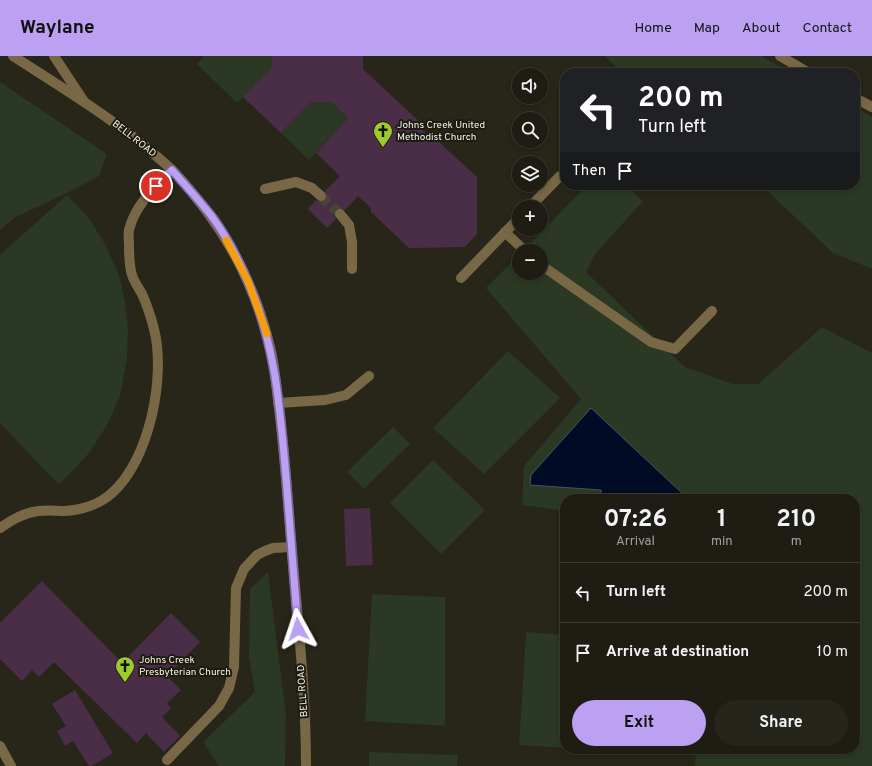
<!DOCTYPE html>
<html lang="en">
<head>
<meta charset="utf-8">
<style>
	:root { --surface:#1e1c13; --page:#26251c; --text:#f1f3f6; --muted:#a1a1a0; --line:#3c3a33; --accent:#bca0f2 }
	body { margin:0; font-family:Overpass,sans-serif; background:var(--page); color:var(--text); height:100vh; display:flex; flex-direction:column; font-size:15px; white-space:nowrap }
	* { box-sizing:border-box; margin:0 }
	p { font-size:13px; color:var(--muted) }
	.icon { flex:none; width:22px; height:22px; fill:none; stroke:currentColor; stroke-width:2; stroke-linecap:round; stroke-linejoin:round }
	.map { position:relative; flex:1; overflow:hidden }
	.sheet { position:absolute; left:560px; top:438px; width:300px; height:260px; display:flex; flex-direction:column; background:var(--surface); border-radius:16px; box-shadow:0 2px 6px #0003,0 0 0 1px var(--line) }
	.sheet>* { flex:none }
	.top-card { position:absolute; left:560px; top:12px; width:300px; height:122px; border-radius:16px; box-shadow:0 2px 6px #0003,0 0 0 1px var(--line); background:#202124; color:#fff; overflow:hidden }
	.tools { position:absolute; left:512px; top:12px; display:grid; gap:8px }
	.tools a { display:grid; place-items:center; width:36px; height:36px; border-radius:50%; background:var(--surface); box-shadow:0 2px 6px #0003,0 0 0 1px var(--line); font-size:20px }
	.pin { position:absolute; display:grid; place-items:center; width:34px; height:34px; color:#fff; margin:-17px; border:2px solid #fff; border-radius:50%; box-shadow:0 1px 4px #0007 }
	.me { position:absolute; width:44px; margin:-22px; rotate:355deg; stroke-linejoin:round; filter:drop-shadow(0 0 3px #0008) }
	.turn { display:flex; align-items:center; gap:14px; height:84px; padding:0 12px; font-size:18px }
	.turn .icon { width:52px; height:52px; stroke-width:2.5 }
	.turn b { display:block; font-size:28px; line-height:34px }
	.then { display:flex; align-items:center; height:38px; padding:0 12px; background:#0003; gap:8px; font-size:15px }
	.eta { display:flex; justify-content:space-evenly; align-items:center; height:68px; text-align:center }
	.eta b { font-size:24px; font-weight:700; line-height:28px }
	.cta { display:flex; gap:8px; margin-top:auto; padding:8px 12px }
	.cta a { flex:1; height:46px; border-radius:24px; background:var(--accent); color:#111; font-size:16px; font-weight:700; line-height:46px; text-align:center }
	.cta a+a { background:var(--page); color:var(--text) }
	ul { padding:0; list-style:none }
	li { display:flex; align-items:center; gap:12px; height:60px; padding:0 12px; border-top:1px solid var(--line) }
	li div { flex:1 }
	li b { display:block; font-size:15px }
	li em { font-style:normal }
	header { display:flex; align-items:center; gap:24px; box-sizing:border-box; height:56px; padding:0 20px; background:var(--accent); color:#111 }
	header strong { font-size:19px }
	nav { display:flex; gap:22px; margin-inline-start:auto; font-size:14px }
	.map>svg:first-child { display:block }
</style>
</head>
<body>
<header>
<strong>Waylane</strong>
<nav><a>Home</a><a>Map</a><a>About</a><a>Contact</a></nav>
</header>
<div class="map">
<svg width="872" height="710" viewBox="0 0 872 710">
	<rect width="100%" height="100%" fill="#282519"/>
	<g fill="#2a3824">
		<polygon points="204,0 272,0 272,11 237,47 197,8"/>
		<polygon points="605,0 761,0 792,17 622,17"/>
		<polygon points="0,26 107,98 99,120 69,136 14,162 0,174"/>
		<polygon points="311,46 332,46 348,62 309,104 281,77"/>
		<polygon points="855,51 872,61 872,213 833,197 761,129 855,129"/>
		<polygon points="587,129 625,129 643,145 596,197 586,216 685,311 733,328 758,328 822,271 872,297 872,710 695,710 696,693 855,693 855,443 565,443 565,455 522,449 524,410 581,343 486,232 519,199 519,217 541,217 541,195 523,195"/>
		<polygon points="67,139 88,161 105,188 119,219 125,246 128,273 127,303 120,340 107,369 89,397 59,429 0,367 0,199"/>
		<polygon points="508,295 560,342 484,418 433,372"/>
		<polygon points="393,371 410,388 364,433 347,416"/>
		<polygon points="433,404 485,454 441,498 390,447"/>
		<polygon points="268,516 286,660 285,710 219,710 203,686 255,636 249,601 250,533"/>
		<polygon points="372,538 445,541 445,670 365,665"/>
		<polygon points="526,576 565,579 565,692 519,689"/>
		<polygon points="584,693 673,693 672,699"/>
		<polygon points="369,696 458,699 457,710 369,710"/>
	</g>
	<polygon fill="#000c25" stroke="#495160" points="591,352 684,439 683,443 602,443 601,434 530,429 531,419"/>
	<g fill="#4a2e48">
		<polygon points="272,0 363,0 363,13 422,68 419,71 435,86 439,86 477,121 477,178 465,191 409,192 371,156 371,152 358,140 345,154 339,152 336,153 334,159 336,163 327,172 308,153 316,144 320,146 326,145 327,141 325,135 340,120 316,97 348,62 332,46 311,46 281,77 243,41 272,11"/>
		<polygon points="370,452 373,509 346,510 344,453"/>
		<polygon points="42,525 122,607 171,557 200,586 167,620 181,634 167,647 171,652 162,661 180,680 164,696 146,677 137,687 54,606 39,621 32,614 22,625 0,603 0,567"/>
		<polygon points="75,634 113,697 92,710 89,710 73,685 65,690 57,675 66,670 52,648"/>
	</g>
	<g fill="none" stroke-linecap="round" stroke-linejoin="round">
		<polyline stroke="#474438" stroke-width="10" stroke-dasharray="10 5" stroke-linecap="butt" points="321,140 340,158"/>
		<g stroke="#796846" stroke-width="10">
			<path d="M13,0C58,29 104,57 146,91C155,99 165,107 174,116C219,164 253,222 269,287C275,308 276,330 279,352C285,400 288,448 292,496C298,567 306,638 306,710"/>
			<polyline points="54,0 83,44"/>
			<polyline points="780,0 809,17"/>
			<polyline points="855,42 872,51"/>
			<polyline points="265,133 296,126 312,132 321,140"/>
			<polyline points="530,151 560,120"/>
			<polyline points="340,158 349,169 352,186 352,213"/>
			<polyline points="505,176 525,195"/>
			<polyline points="541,209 651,286 675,293 712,255"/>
			<polyline points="461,222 519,162"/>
			<polyline points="278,347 325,344 346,339 369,320"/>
			<path d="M0,472C12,464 23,457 38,455C47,454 56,455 65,455C82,454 100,448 112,437C150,403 166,320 154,273C151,261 147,249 142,238C139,232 134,226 132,219C129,209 129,200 129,189C129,184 128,180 129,174C135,149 155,131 172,114"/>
			<polyline points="0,690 11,710"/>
			<polyline points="167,704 219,650 229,632 234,611 236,532 244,513 257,499 265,495 273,492 291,491"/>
		</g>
	</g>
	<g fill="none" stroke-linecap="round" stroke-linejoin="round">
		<g stroke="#7a689d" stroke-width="10">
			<path id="route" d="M156,130L172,114C186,130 200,145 213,162C226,180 239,205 248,226C276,289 280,354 286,421C290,472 294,522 298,573"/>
		</g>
		<use href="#route" stroke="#bca0f2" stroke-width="7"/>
		<polyline stroke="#f59e0b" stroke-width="7" points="226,184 248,225 267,278"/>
	</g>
	<defs>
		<g id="church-pin" transform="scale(1)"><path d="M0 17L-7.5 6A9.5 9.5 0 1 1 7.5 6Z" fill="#9fca2c" stroke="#1e1b10"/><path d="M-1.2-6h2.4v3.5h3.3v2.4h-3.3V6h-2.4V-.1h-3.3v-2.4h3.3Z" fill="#111"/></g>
	</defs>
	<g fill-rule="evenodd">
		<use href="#church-pin" x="383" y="75"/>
		<use href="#church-pin" x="125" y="610"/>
	</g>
	<g text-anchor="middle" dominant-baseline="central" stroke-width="4" stroke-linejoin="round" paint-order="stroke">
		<g font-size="10" fill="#f4f2ea" stroke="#1e1b10" text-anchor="start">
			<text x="397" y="69">Johns Creek United<tspan x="397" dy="12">Methodist Church</tspan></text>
			<text x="139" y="604">Johns Creek<tspan x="139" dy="12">Presbyterian Church</tspan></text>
		</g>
		<g font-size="10" fill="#f4f2ea" stroke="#1e1b10">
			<text transform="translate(134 83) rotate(38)">BELL ROAD</text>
			<text transform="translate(303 635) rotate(-94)">BELL ROAD</text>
		</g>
	</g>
</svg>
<div class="tools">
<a><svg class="icon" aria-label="sound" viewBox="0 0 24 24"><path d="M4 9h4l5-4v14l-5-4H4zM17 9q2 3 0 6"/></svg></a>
<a><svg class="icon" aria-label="search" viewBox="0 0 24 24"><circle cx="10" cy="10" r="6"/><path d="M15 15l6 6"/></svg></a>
<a><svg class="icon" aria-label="layers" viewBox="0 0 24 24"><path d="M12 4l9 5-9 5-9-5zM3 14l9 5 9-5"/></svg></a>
<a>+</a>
<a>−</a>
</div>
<div class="pin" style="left:156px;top:130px;background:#d93025"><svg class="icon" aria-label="arrive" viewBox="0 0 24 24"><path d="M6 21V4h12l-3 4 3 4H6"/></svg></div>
<svg class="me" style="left:298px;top:573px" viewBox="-20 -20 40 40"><path d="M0-17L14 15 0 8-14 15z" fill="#bca0f2" stroke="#fff" stroke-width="4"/></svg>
<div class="top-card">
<div class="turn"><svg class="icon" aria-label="left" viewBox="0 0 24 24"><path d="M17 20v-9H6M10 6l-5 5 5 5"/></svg><div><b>200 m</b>Turn left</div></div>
<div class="then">Then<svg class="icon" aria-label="arrive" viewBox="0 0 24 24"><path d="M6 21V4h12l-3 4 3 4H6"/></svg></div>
</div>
<section class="sheet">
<div class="eta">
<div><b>07:26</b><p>Arrival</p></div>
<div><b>1</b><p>min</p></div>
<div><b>210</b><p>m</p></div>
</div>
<ul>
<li><svg class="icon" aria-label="left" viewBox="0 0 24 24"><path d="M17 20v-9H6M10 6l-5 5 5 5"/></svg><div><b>Turn left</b></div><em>200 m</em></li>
<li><svg class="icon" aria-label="arrive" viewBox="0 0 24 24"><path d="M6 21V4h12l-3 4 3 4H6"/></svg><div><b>Arrive at destination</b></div><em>10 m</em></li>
</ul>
<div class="cta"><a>Exit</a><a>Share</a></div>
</section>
</div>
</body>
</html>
